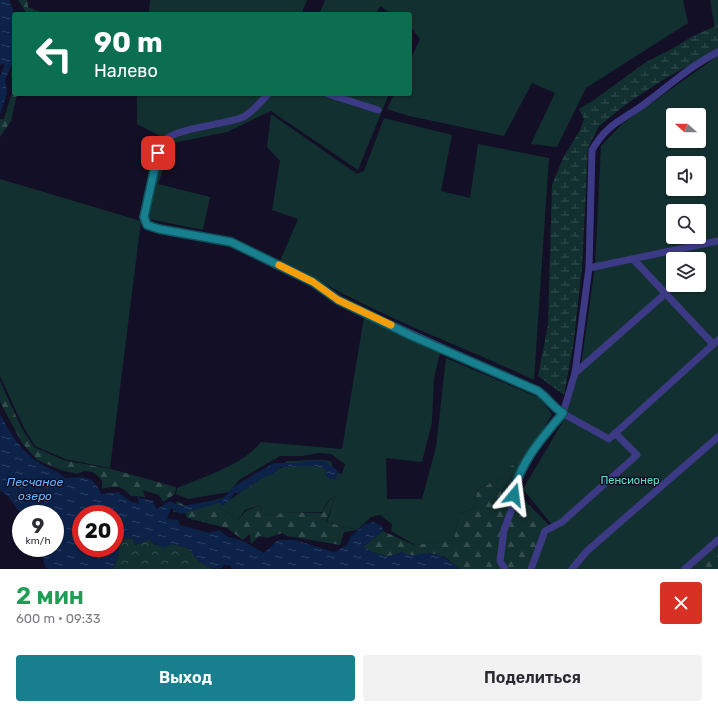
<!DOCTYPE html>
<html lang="ru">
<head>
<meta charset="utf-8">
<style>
	:root { --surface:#fff; --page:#f2f2f3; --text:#2b2b33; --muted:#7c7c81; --accent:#187f8f }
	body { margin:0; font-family:Rubik,sans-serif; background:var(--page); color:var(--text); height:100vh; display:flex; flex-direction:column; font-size:15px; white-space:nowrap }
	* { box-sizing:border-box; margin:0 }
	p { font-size:13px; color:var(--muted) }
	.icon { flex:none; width:22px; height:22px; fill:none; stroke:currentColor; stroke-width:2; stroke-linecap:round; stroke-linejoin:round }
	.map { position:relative; height:569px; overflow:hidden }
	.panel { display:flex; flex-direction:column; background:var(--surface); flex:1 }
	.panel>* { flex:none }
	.guide { position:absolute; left:12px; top:12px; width:400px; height:84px; border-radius:4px; box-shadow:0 1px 3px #0004; background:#0b6e4f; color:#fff; overflow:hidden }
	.needle { width:26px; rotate:291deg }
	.tools { position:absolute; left:666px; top:108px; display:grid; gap:8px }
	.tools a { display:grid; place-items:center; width:40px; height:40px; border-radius:4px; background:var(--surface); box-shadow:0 1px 3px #0004; font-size:20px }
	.speed { position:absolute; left:12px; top:505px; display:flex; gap:8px; font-size:20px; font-weight:700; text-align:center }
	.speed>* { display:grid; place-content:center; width:52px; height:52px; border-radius:50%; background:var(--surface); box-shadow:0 1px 3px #0004; line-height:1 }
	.speed small { font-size:10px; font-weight:400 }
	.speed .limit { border:6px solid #d22; background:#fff; color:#111 }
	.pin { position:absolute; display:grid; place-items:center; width:34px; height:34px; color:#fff; margin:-17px; border-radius:8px; box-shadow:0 2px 6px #0006 }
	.me { position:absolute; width:44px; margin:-22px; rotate:16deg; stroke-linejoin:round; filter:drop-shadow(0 0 3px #0008) }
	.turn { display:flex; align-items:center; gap:14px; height:84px; padding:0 16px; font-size:18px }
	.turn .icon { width:52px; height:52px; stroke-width:2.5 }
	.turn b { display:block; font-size:28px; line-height:34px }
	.round { display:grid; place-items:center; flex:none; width:42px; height:42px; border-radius:4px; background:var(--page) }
	.headline { display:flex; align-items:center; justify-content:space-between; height:68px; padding:0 16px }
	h1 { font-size:24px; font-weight:600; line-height:30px; color:#1e9e55 }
	.action { display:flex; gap:8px; margin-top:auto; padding:8px 16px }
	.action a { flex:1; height:46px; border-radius:4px; background:var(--accent); color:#fff; font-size:16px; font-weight:600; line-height:46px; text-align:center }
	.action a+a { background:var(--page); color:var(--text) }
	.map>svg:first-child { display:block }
</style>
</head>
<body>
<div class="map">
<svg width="718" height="569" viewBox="0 0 718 569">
	<defs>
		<pattern id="forest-firs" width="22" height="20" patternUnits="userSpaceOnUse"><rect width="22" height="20" fill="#12302f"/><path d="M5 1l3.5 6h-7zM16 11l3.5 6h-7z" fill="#344d4e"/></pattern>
		<pattern id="wetland-marsh" width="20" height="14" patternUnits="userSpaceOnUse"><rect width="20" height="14" fill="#12302f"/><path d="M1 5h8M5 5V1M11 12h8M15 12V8" fill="none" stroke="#344d4e"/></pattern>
		<pattern id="park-crowns" width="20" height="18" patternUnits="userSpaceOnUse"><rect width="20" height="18" fill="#12302f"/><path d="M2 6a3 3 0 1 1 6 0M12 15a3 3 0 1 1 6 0" fill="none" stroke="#344d4e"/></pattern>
		<pattern id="water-ripples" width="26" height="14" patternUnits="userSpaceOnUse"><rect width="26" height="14" fill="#0c2248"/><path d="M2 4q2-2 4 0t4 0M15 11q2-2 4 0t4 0" fill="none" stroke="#2f4163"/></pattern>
	</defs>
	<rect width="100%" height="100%" fill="#130f26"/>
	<g fill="#12302f" fill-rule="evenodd">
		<polygon points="150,0 307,0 302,12 308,14 149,14"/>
		<polygon points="325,0 683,0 688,23 586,88 557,147 531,144 555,93 532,83 504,136 409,116 387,109 394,94 410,94 410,60 420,39 410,26 410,14 392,14 380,6 376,14 326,14 320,12"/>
		<path d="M710,0H718V549L695,569H532L552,525L523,489L565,418L582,359L595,266L601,146L622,124L712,60L717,41ZM673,115H699V141H673ZM673,163H699V189H673ZM673,211H699V237H673ZM673,259H699V285H673Z"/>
		<polygon points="137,94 389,94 358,170 271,111 227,132 173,143 158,184 210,197 203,230 149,219 152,193 164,138 137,124"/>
		<path d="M271,114L357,174L364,171L384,118L452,135L441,191L470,198L478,144L549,158L534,380C488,358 441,340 395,319C356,301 318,281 280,261L298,219L272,210L280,161L267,147Z"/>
		<polygon points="0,179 141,221 110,468 65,459 35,446 24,428 0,376"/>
		<path d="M364,317L440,353L434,379L432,422L422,462L386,458L387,499H422L436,447L446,358L540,398L552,414L524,463L511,466L504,477L478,489L473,509L459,514L454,540L415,545L391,531L392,524L380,515L371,517L357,530L327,522L336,495L328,501L322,512H283L276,516L262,513L261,505L245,510L237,521L230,514L220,509L226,497L230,500L273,468H282L286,461C303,461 315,458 331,461L334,472L342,474L345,464L331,454L318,453L302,456H280L239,480L229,492L188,499L176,494L177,488C205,476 241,466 261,442L342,449Z"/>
	</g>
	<g fill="url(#forest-firs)">
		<polygon points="18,0 27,0 28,7 45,14 27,14"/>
		<polygon points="14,68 14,94 17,94 11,121 0,137 0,119 4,119 14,86 11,74"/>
		<path d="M0,381L21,427L34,447L63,460L111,469L176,487L175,494L163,502L159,495L143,490L145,497L131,496C121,485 116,485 102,489V481L98,476L92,472L84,471L77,474L61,470L37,460L22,443L0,402Z"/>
		<path d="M524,463L516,492L549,525L530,569H460L445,557L430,553L413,557L402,552C385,560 378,555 363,547L383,531L414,545L454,540L459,514L473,509L478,489L504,477L511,466Z"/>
		<polygon points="336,495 326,522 357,530 344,532 340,545 287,536 282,533 268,538 259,536 251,544 250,534 243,540 227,528 187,518 185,513 173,512 177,501 187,507 226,497 220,509 230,514 237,521 246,511 261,505 262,513 276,516 283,512 322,513 328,502"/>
		<polygon points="718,543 718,569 687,569"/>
	</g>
	<polygon fill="url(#wetland-marsh)" points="718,25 718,50 668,77 629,102 599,126 588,148 582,269 573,347 564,395 538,376 548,325 552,185 563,158 580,130 584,119 579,109 594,100 646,62 670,50 693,36"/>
	<path fill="url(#park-crowns)" d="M128,538L133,539L135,545L149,540L156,545L172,544L188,548C196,558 201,565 214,569H113L119,554V541Z"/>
	<g fill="url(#water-ripples)" fill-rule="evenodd">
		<polygon points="0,0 9,0 15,14 14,14 14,60 5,80 7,93 0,115 0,76 5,64 0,65"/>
		<path d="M0,414C11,435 21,451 41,464C49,469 58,471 65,478C84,477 93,474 101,494L118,492L130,501L139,504L137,497L153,501L156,509L161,507L169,501L182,506L223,499L233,487L274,463H296L312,460L325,461L338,471L336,480L328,478L324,468C309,464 295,467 280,467L275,474C259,475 250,492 234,493L231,499L223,506L219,503L181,514L171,508L167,519L178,520L180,525L209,533L219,530L228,537L243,541L264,553L278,540H295L334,552L347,545L351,536L365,524L374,522L382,526L383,531L363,547C379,555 385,560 402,552C418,559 417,552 430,553C442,554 451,562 460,569H231V566L224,565L220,569C204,569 197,560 188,548L172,544L163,548L149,540L135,545L133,539L127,538L119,541V554L113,569H46C43,561 43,555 40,548H55V514C48,514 28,516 22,513C13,508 11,494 0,491ZM81,514H115V548H81Z"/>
	</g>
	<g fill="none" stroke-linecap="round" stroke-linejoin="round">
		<g stroke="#3d3a85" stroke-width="7">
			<path d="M268,94C261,102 251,114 241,118C225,124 174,129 165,140C156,150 155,168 151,180C149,192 143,215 147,225L159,229L231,242L313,282L338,300L538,391L547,397L555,409L609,439L718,340"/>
			<polyline points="328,94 378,110"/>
			<polyline points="634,260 713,344"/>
			<polyline points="589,268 718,241"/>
			<polyline points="575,373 666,293"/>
			<path d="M505,569L500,561L504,530L513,506L515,485L538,442L563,413L575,373L589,268L592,150C608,122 624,120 647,102C671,84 692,65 718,52"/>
			<polyline points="531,569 545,531 562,522 637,455 615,433"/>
			<polyline points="572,569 587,551 718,437"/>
			<polyline points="685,569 718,540"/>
		</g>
	</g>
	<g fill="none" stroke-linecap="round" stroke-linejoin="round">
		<g stroke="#10535d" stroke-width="10">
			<path id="route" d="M158,153L144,217L147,225L159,229L231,242L313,282L338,300L412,336L538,391C548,398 553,408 563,413C544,435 517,466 514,495"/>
		</g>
		<use href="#route" stroke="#187f8f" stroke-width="7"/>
		<polyline stroke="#f59e0b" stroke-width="7" points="279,265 313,282 338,300 391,325"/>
	</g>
	<g text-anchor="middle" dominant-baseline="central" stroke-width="3" stroke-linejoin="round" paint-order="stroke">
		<g font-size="11" fill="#5fe0c0" stroke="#130f26">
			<text x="630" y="480">Пенсионер</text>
		</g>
		<g font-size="12" font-style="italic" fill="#62b6ff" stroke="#130f26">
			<text x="35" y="482">Песчаное<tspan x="35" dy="14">озеро</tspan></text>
		</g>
	</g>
</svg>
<div class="tools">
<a><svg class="needle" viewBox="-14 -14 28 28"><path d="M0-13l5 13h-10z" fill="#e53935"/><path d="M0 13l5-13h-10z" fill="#7c7c81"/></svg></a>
<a><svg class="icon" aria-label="sound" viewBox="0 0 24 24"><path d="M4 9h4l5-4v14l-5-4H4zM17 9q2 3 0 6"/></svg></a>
<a><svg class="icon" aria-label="search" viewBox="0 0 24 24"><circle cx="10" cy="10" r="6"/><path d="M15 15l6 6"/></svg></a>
<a><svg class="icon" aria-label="layers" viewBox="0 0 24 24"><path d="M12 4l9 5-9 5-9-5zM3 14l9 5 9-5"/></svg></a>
</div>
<div class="speed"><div>9<small>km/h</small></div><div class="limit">20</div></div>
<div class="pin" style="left:158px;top:153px;background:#d93025"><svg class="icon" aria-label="arrive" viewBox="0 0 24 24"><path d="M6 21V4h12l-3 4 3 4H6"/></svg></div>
<svg class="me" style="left:514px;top:495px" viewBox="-20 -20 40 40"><path d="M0-17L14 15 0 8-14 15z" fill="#187f8f" stroke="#fff" stroke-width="4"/></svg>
<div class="guide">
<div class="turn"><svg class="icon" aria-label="left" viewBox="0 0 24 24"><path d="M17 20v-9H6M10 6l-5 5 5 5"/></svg><div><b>90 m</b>Налево</div></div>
</div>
</div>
<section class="panel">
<div class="headline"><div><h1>2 мин</h1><p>600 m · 09:33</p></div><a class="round" style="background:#d93025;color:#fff"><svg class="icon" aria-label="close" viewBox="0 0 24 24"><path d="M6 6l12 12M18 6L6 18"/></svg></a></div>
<div class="action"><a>Выход</a><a>Поделиться</a></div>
</section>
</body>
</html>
